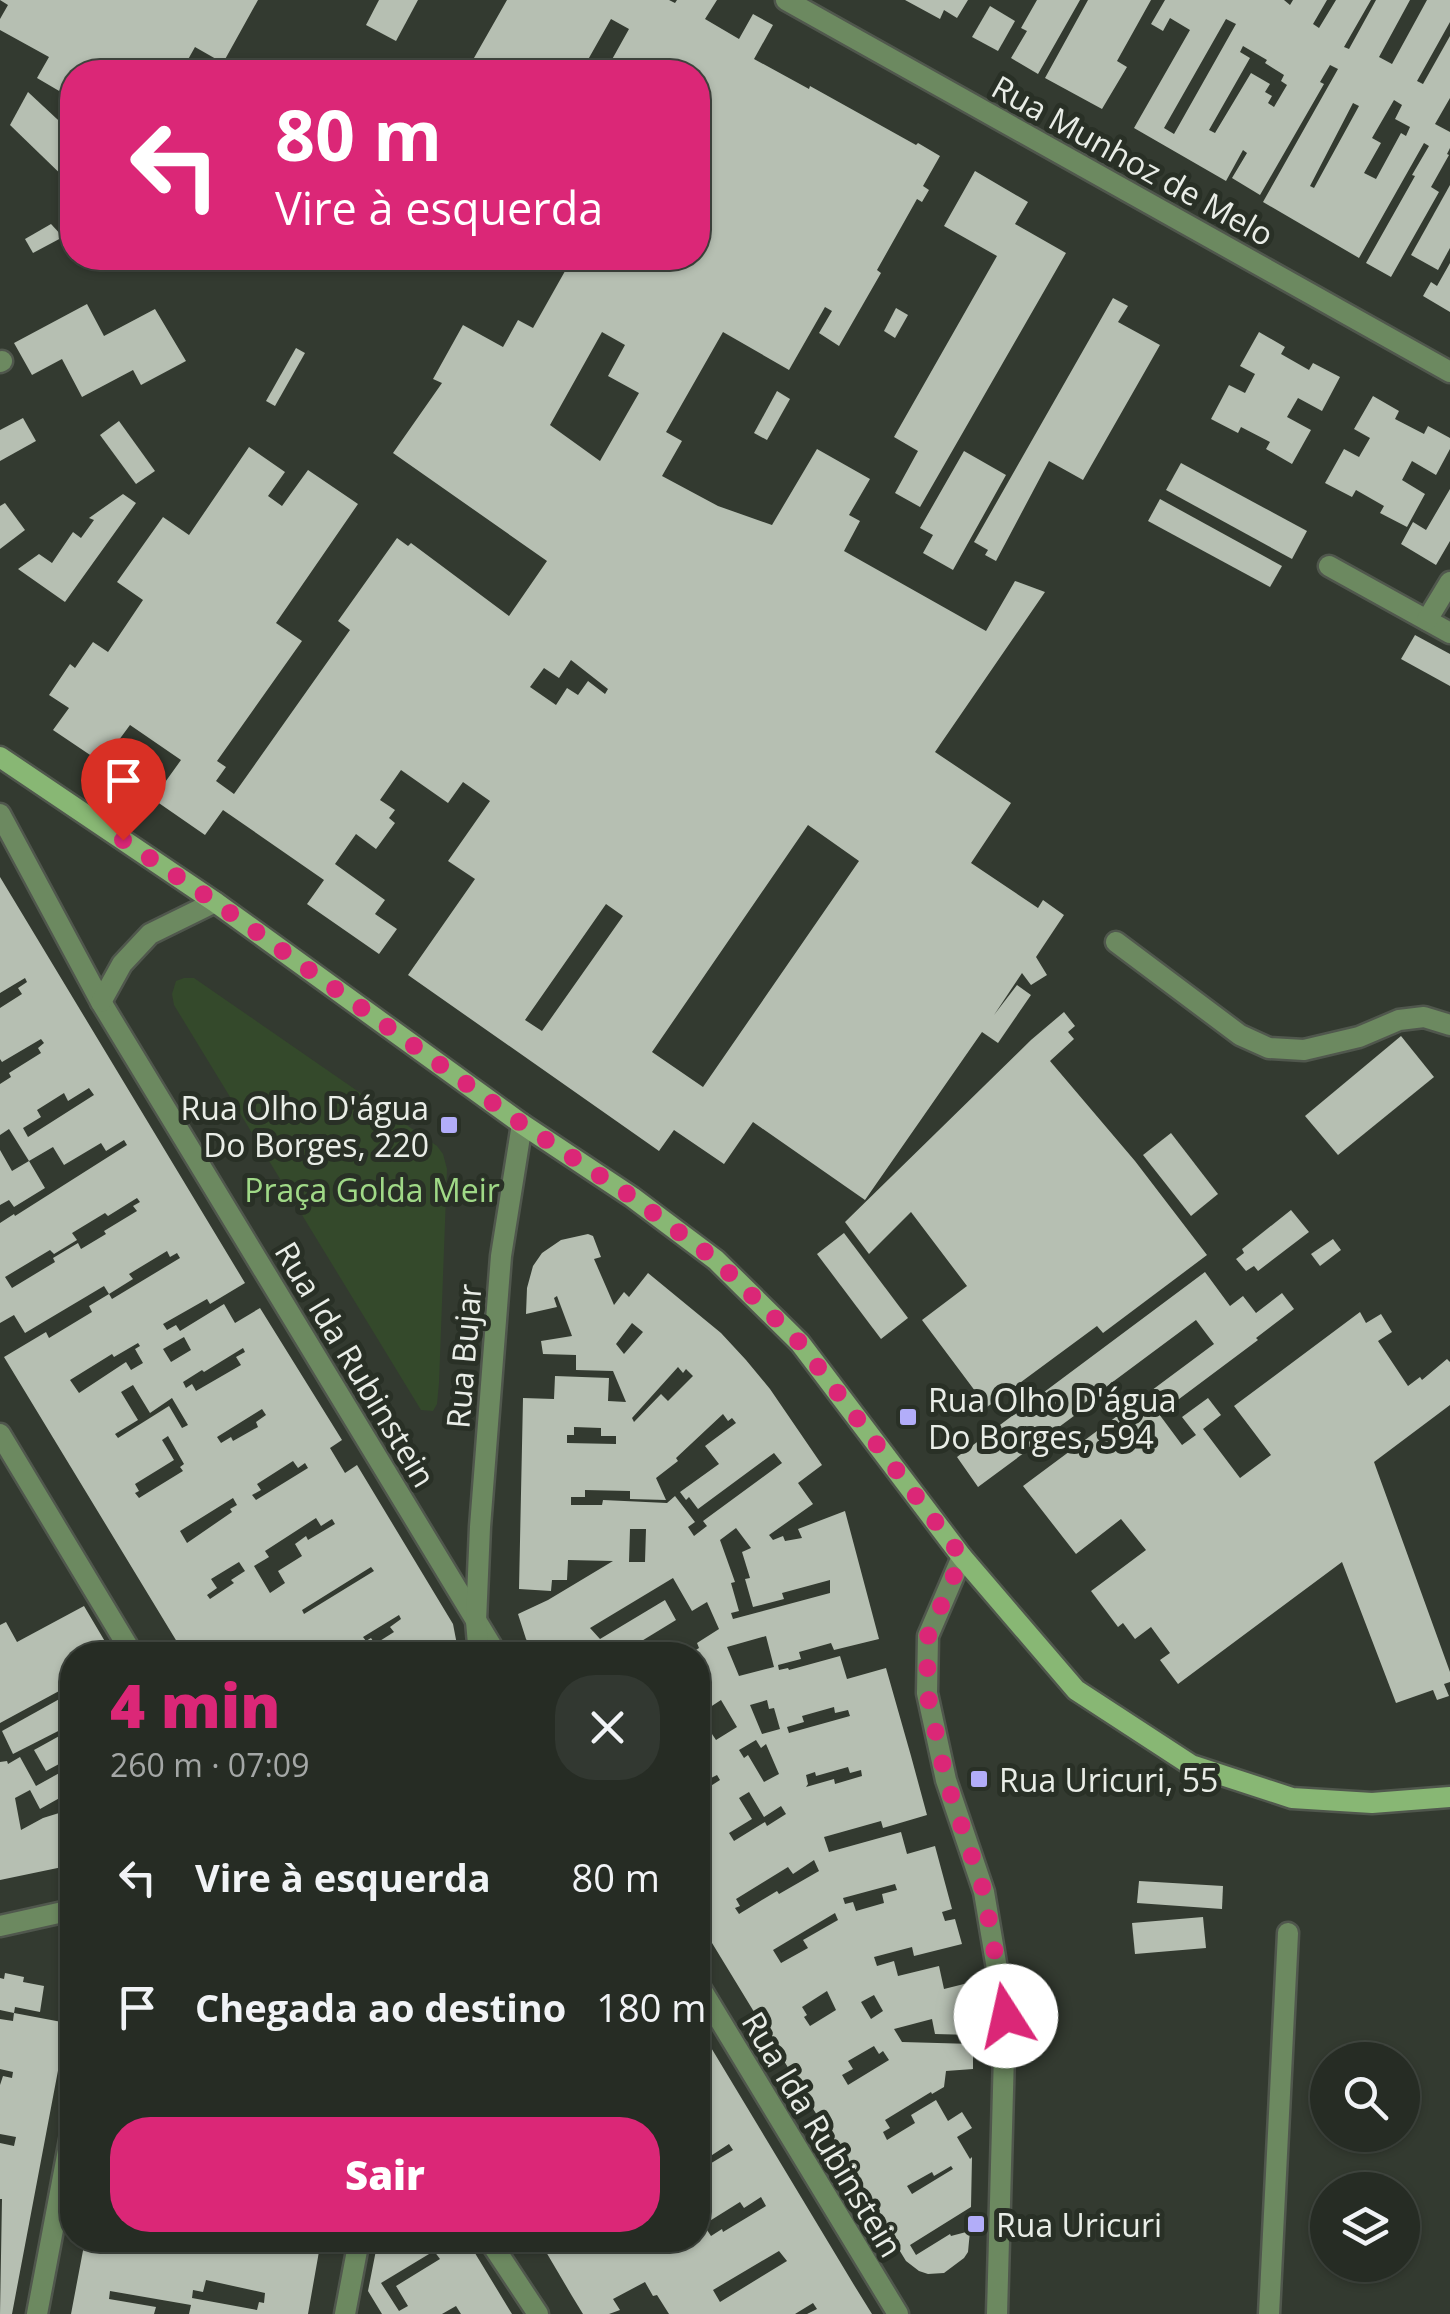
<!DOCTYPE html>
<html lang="pt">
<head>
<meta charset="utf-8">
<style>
	:root { --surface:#262c24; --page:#323831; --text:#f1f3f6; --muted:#a4a7a6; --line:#424841; --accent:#db2777 }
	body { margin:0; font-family:"Open Sans",sans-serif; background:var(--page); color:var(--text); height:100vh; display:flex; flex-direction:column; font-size:38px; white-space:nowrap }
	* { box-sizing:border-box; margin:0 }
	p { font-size:32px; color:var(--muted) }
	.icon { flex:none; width:55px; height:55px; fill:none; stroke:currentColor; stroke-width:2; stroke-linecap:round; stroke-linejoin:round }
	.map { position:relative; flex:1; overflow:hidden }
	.details { position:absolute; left:60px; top:1642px; width:650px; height:610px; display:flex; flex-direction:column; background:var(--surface); border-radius:40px; box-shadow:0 2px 8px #0004,0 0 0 2px var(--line) }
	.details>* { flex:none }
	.banner { position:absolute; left:60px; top:60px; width:650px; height:210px; border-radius:40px; box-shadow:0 2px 8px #0004,0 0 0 2px var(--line); background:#db2777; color:#fff; overflow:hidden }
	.buttons { position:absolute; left:1310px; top:2042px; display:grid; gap:20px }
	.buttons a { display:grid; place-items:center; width:110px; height:110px; border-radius:50%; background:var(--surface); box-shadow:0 2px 8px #0004,0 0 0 2px var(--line); font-size:50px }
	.pin { position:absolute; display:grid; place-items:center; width:85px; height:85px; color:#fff; margin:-102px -42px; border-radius:50% 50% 50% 0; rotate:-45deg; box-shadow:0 0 10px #0007 }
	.pin .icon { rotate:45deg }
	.me { position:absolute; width:110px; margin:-55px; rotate:350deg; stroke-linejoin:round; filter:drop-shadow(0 0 8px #0008) }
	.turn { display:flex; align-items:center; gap:35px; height:210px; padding:0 50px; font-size:45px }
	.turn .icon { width:130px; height:130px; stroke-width:2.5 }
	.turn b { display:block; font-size:70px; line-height:85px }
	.round { display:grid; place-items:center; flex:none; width:105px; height:105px; border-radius:40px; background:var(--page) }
	.overview { display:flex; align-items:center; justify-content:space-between; height:170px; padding:0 50px }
	h1 { font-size:60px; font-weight:800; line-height:75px; color:var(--accent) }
	.cta { display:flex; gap:20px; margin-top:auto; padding:20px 50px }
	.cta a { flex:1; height:115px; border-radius:40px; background:var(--accent); color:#fff; font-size:40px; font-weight:800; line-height:115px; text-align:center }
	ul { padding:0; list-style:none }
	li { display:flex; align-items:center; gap:30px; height:130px; padding:0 50px }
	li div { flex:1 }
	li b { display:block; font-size:38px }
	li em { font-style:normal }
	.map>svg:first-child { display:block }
</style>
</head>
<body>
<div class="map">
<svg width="1450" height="2314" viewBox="0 0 1450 2314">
	<rect width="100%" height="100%" fill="#333a30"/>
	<polygon fill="#34492b" points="184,978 194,978 437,1146 443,1154 447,1169 439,1383 437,1404 433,1411 421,1410 174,1005 172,994 176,981"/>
	<g fill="#b6bfb2" fill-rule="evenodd">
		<polygon points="0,0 258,0 223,63 195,47 181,72 72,72 72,88 71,87 66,95 37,78 49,57 0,30 0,19 8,5"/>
		<polygon points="379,0 418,0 396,41 366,25"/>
		<path d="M507,0H669L675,3L677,0H717L705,19L739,39L753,14L773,25L754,59L809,89L810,86L916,145L918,143L940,156L923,186L929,190L922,202L917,199L877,270L881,273L839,346L819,333L832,311L825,307L789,370L723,332L666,432L682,441L662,476L718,506L772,525L817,449L870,479L849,515L860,521L844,551L986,631L1015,581L1045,592L935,752L1011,803L971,863L1038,908L1043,900L1064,915L1036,957L1047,975L1031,985L1022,973L994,1015L1017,985L1031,995L998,1043L982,1032L865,1200L753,1122L724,1164L674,1130L659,1151L408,975L475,879L448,861L490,801L463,782L448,803L401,770L380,800L395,810L389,818L395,823L376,849L356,834L335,864L385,900L375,914L397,929L379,954L307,904L324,880L223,810L205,835L153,799L181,760L130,725L102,763L53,730L69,708L49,695L70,664L75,668L93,642L108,652L143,600L117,582L163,517L189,535L249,447L285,472L268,496L282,506L308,470L358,504L276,623L302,641L217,761L226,767L216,781L234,794L350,630L338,621L397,538L408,546L411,543L509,616L547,561L393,453L442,383L433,379L463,325L503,347L518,320L533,328L569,264L558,258H698V72H605L629,29L611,19L581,72H466ZM602,332L625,345L608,376L639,393L600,461L550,425ZM571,660L608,689L605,694L588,681L578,695L567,688L556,705L530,687L544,668L559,678ZM808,825L859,861L703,1087L652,1052ZM606,904L623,916L542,1031L525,1020Z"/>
		<polygon points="905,0 968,0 957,18 944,10 940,19"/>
		<polygon points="1037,0 1080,0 1038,74 1011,58 1027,31 1021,28"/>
		<polygon points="1088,0 1151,0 1117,61 1127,67 1102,109 1045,78"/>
		<path d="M1165,0H1284L1290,5L1293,0H1327L1313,24L1319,28L1336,0H1371L1344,47L1349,49L1376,0H1410L1379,57L1392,64L1427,0H1450V22L1417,81L1423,84L1450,36V98L1435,124L1450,132V148L1447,154L1449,155L1431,187L1439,192L1391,277L1366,263L1415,176L1412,175L1429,146L1424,143L1359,258L1263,202L1338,69L1330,65L1320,82L1324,84L1260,195L1232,178L1247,153L1243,150L1226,181L1134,128L1190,30L1170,18L1163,31L1151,24ZM1226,19L1236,24L1174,134L1164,128ZM1243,46L1267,60L1265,63L1284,75L1281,81L1287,85L1274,107L1268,103L1272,96L1265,92L1270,84L1251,73L1215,133L1209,130L1250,58L1240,52ZM1394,100L1402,105L1395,119L1410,127L1406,136L1401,133L1376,179L1364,173L1381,143L1372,138ZM1353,103L1359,106L1314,188L1310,186Z"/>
		<polygon points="990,6 1015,21 998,51 972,37"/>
		<polygon points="28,92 72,133 72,185 10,125"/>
		<polygon points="975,171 1028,202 1015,224 1066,253 920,507 895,493 918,451 894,437 997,256 944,226"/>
		<polygon points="1450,185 1450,248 1438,270 1411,255"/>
		<polygon points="51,224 63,237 33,253 25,239"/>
		<polygon points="1450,263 1450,312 1423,296 1431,282 1437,286"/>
		<polygon points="1113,298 1128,306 1118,322 1160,345 1083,480 1049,461 996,561 985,555 988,550 974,542"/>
		<polygon points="87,304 104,336 155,309 186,361 141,385 133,370 82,397 62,359 32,375 14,343"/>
		<polygon points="896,308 908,315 895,338 884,331"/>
		<polygon points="1259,332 1285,347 1281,354 1309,370 1313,363 1340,377 1322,411 1298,398 1287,417 1311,430 1292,464 1266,449 1270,442 1241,427 1238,433 1211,419 1229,385 1245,393 1255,374 1240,366"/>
		<polygon points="296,348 305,353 275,406 266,401"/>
		<polygon points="777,391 790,399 767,440 754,433"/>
		<polygon points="1373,396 1399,411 1395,419 1424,434 1428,426 1450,438 1450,449 1436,475 1412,461 1402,480 1425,494 1407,527 1380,513 1384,506 1356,490 1352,497 1325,483 1344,449 1359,457 1370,438 1354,429"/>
		<polygon points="23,418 36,441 0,461 0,430"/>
		<polygon points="119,421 155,471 136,484 100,435"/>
		<polygon points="964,451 1006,475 953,570 923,553 933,535 920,528"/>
		<polygon points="1181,463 1307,531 1292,559 1166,490"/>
		<polygon points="1450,489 1450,541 1436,565 1401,544 1413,522 1426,530"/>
		<polygon points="123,494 136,503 65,602 18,569 39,554 52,563 73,532 81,538 94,520 89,518"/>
		<polygon points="1160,499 1282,566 1270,587 1148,521"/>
		<polygon points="5,503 25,530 0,549 0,506"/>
		<polygon points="1415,635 1450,654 1450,686 1401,659"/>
		<path d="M0,877L245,1283L210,1304L207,1299L163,1324L167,1330L176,1325L180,1331L224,1304L235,1323L260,1308L342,1440L330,1448L345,1473L357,1465L453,1624L459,1655H185L4,1357L46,1332L49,1338L92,1312L89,1306L109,1294L112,1299L180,1258L177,1253L170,1257L167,1251L129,1274L133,1279L109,1294L104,1286L25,1333L14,1315L0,1323V1223L14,1214L15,1216L127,1145L124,1140L106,1151L101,1143L64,1165L53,1147L29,1161L9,1129L0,1135V1084L11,1077L9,1073L41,1053L38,1048L44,1043L41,1039L2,1062L0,1059V1008L22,994L18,988L27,982L25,978L0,993ZM89,1088L94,1095L28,1137L23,1128L41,1117L37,1110L64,1093L68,1101ZM137,1198L140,1202L133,1206L137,1211L104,1231L106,1234L81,1249L78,1243L53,1258L55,1262L12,1288L5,1277L50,1250L54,1254L77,1240L72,1233L105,1213L108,1216ZM184,1337L191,1350L171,1362L163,1349ZM138,1343L140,1346L135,1349L143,1363L131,1370L126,1362L79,1393L70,1380L112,1354L114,1357ZM243,1348L245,1352L236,1357L241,1365L196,1391L192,1384L186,1388L183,1382L202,1370L204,1372ZM133,1385L150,1413L172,1398L188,1425L182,1428L169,1406L118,1438L115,1434L138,1420L121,1392ZM262,1409L266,1415L256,1422L258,1427L233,1441L231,1437L221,1443L217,1437ZM168,1436L184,1464L180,1467L183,1471L139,1498L135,1493L139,1491L135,1484L174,1460L162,1440ZM293,1461L298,1468L305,1463L308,1468L256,1500L252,1495L261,1490L257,1484ZM233,1498L237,1505L230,1509L232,1512L187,1543L180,1531ZM316,1518L321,1526L332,1519L335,1524L308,1540L306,1536L295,1544L302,1556L278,1571L285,1583L270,1593L254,1566L269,1557L265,1551ZM239,1562L245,1571L231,1580L234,1583L210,1599L207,1595L217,1588L211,1579ZM371,1567L374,1571L304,1614L302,1610ZM399,1615L401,1619L390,1627L394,1632L375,1644L371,1638L366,1641L363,1637Z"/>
		<polygon points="1064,1012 1075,1026 1068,1032 1074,1039 1050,1061 1135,1161 1207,1255 1103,1333 1097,1326 987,1407 922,1320 967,1286 911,1212 869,1254 845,1222 1031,1040"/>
		<polygon points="1401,1036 1434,1077 1338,1155 1305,1116"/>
		<polygon points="1171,1133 1218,1194 1191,1216 1143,1155"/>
		<polygon points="0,1150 12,1171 29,1161 45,1188 14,1207 9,1200 0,1205"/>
		<polygon points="1291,1210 1309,1232 1258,1271 1254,1266 1246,1271 1236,1259 1244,1253 1242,1249"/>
		<polygon points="844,1233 908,1318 881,1339 817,1254"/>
		<path d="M588,1234L593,1236L601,1257L594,1259L614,1305L624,1292L629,1297L648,1273L721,1333L746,1360L770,1389L822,1465L798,1483L813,1504L769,1535L773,1540L783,1536L785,1541L802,1538L798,1529L845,1511L879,1639L834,1650L831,1643L799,1652L801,1659L778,1665L779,1670L788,1668L789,1670L840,1656L847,1679L886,1668L911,1756L927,1815L883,1828L881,1821L824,1837L829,1852L901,1832L907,1854L935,1846L952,1909L942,1912L945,1921L955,1919L962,1944L914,1956L912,1947L874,1957L877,1966L894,1961L898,1976L939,1966L944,1989L972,1982L973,2035L935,2034L932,2019L894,2029L902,2042L973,2044V2069L946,2071L944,2087L932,2094L931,2092L885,2120L890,2128L883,2132L887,2140L915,2123L911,2115L936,2100L948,2121L962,2112L972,2128L957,2137L970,2159L972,2157L971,2207L910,2245L916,2255L950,2234L951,2236L970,2231L968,2252L964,2258L944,2273L928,2274L919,2271L906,2261L698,1920V1794L720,1780L717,1775L709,1779L707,1775L698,1781V1722L702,1719L716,1740L737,1727L721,1700L698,1715V1655H688L699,1648L697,1643L719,1629L707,1602L692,1611L673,1578L590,1628L600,1639L665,1600L676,1620L640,1642L648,1655H536L526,1639L518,1614L548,1600L613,1561L568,1560L567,1580H552L551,1591L519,1589L523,1398L554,1399L555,1376L609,1378L608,1401L626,1402L613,1371L576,1370V1355L543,1354L541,1341L572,1336L557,1296L554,1298L557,1307L526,1314L527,1288L533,1266L542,1253L561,1240ZM632,1323L643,1332L624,1354L616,1344ZM678,1367L683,1373L686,1369L693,1376L668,1401L661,1394L634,1422L632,1418ZM723,1414L728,1421L732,1418L736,1423L705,1446L719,1464L680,1492L686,1500L689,1497L698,1509L774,1453L782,1463L703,1521L707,1526L694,1536L688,1527L695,1522L675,1496L667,1503L603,1500L602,1505H571V1497H585V1490L630,1491V1499L666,1500L656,1478L678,1461L676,1458ZM574,1427L601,1428V1436H616V1444L567,1443V1435H574ZM736,1528L751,1548L742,1552L750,1578L745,1579L753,1607L784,1599L782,1593L830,1580V1593L733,1619L731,1613L739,1611L731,1583L735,1582L720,1540ZM630,1529H646L645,1562H629ZM766,1636L774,1667L739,1676L727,1647ZM767,1700L769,1709L774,1708L780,1729L762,1734L750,1705ZM834,1707L835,1713L848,1710L850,1716L789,1733L787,1727L804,1722L802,1716ZM756,1740L761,1748L766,1744L779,1774L764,1782L748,1755L744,1758L739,1750ZM848,1767L850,1773L861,1770L862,1776L835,1784L834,1779L806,1787L808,1784L806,1775L815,1772L816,1776ZM749,1792L764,1817L781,1806L786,1814L767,1826L765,1822L734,1841L729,1833L752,1819L739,1798ZM814,1860L819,1871L779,1894L777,1891L739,1914L735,1908L740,1906L736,1899L788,1867L793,1874ZM895,1884L897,1890L882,1894L884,1903L856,1911L853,1902L845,1904L843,1898ZM835,1913L838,1920L803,1940L808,1948L781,1963L773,1950ZM827,1991L836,2010L810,2026L804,2017L807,2015L802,2007ZM874,1995L883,2011L871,2019L861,2002ZM874,2046L879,2054L883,2051L889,2060L848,2085L842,2075L853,2069L848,2061ZM951,2166L953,2169L912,2194L907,2186L932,2172L934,2176Z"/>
		<polygon points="1333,1239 1341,1250 1320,1266 1311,1254"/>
		<polygon points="1205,1272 1230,1306 1243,1296 1256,1313 1282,1293 1294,1309 1256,1338 1258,1340 1159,1414 1182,1445 1196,1435 1182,1417 1208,1398 1221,1415 1203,1429 1240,1478 1271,1455 1234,1406 1360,1312 1366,1323 1381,1314 1392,1332 1378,1341 1408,1386 1420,1377 1422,1380 1447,1359 1450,1362 1450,1405 1374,1462 1450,1672 1450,1682 1444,1684 1449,1696 1437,1700 1433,1690 1396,1703 1342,1562 1178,1684 1160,1660 1170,1653 1151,1627 1135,1639 1123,1623 1118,1627 1091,1591 1146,1550 1121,1519 1076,1554 1023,1486 1214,1344 1196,1320 1079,1407 1082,1410 978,1487 957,1457"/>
		<polygon points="84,1606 113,1655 72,1655 72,1684 0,1723 0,1625 6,1622 17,1642"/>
		<polygon points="72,1692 72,1724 13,1754 2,1731"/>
		<polygon points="72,1729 72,1757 46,1771 34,1750"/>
		<polygon points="20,1757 36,1786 72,1766 72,1791 40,1809 30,1790 15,1798 21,1830 43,1818 72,1809 72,1865 0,1880 0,1762 7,1761 8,1764"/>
		<polygon points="1139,1881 1223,1886 1222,1909 1137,1903"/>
		<polygon points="1203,1917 1206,1948 1135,1954 1132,1923"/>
		<polygon points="5,1973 24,1977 23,1982 44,1986 40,2012 15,2007 14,2013 67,2023 12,2314 0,2314 2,2199 0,2199 0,2143 14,2146 16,2137 0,2134 0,2085 3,2076 12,2078 13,2072 0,2069 0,2019 13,2021 14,2013 0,2010 0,1978 4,1979"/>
		<path d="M698,2026L854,2285L872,2314H807L817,2309L813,2303L795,2314H669L657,2295L653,2296L645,2282L613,2299L620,2310L609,2314H583L572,2296L539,2240H594L581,2248L584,2253L597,2246L600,2251L619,2240H698V2171L733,2150L729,2144L709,2157L705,2151L698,2156ZM761,2197L766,2206L723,2232L722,2229L711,2236L707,2230L703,2232L700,2227L740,2202L744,2208ZM779,2251L787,2261L720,2302L713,2290Z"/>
		<path d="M85,2240H133L132,2245L165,2251L166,2244L201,2250L202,2240H237L266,2245L267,2240H321L308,2314H189L191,2305L110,2291L109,2299L156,2307L154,2314H71ZM206,2280L265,2293L264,2303L259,2302L257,2310L192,2298L193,2290L203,2292Z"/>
		<path d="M378,2240H434L439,2248L451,2240H467L512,2314H461L456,2306L442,2314H382L368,2291ZM434,2251L440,2259L396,2286L408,2306L399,2311L381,2283Z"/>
	</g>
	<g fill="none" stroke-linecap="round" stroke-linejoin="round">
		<g stroke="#50574d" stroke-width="25">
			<g id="lane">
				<polyline points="0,362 2,361"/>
				<polyline points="1329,566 1450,633"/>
				<polyline points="1427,620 1450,582"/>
				<polyline points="1116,942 1240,1035 1269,1048 1304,1050 1359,1037 1399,1020 1424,1017 1450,1025"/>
				<polyline points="1269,2314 1288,1933"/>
			</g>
		</g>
		<g stroke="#50574d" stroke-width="25">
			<g id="street">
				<polyline points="786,0 1450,372"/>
				<polyline points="0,814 101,1002 497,1655"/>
				<polyline points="101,1002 122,964 150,934 215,902"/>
				<polyline points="0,1434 133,1655"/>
				<polyline points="962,1557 928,1636 927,1693 946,1780 984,1892 1005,2016 997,2314"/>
				<polyline points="479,1655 476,1621 480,1527 501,1256 522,1124"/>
				<polyline points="0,1926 72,1910"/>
				<polyline points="698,1984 898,2314"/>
				<polyline points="489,2240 538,2314"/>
				<polyline points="37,2314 72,2129"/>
				<polyline points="345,2314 359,2240"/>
			</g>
		</g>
		<g stroke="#50574d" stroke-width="25">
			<polyline id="secondary" points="0,757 215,902 522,1124 632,1197 716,1260 800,1343 962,1557 1076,1690 1191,1765 1292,1798 1372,1803 1450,1797"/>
		</g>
		<use href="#lane" stroke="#6c8960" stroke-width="20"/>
		<use href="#street" stroke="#6c8960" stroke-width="20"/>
		<use href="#secondary" stroke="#88b774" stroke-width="20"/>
	</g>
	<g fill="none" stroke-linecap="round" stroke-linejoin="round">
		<polyline stroke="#db2777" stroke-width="18" stroke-dasharray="0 32.4" points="123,840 215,902 522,1124 632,1197 716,1260 800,1343 962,1557 928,1636 927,1692 946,1780 984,1892 1006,2016"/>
	</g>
	<g fill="#b2adf9" stroke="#293026" stroke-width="4">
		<rect x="439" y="1115" width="20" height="20" rx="5"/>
		<rect x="898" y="1407" width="20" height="20" rx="5"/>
		<rect x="969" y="1769" width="20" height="20" rx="5"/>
		<rect x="966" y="2214" width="20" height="20" rx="5"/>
	</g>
	<g text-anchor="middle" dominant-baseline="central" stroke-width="10" stroke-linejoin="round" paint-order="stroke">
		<g font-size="32" fill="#e9ede7" stroke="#293026">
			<text transform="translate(1133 160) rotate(29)">Rua Munhoz de Melo</text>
			<text transform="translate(463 1356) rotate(-85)">Rua Bujar</text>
			<text transform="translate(356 1364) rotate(59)">Rua Ida Rubinstein</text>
			<text transform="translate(823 2134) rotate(59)">Rua Ida Rubinstein</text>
		</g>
		<g font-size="32" fill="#e9ede7" stroke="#293026" text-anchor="start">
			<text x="429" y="1107" text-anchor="end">Rua Olho D'água<tspan x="429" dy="37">Do Borges, 220</tspan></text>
			<text x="928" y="1399">Rua Olho D'água<tspan x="928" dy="37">Do Borges, 594</tspan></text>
			<text x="999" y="1779">Rua Uricuri, 55</text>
			<text x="996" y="2224">Rua Uricuri</text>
		</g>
		<g font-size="32" fill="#a0d987" stroke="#293026">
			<text x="372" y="1189">Praça Golda Meir</text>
		</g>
	</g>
</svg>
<div class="buttons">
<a><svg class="icon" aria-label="search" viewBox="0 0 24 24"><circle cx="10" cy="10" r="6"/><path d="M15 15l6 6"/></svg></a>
<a><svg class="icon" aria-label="layers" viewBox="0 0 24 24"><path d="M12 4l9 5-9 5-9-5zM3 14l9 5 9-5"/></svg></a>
</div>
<div class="pin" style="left:123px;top:840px;background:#d93025"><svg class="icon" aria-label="arrive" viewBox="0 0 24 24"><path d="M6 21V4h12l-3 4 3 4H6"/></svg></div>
<svg class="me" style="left:1006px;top:2016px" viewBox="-20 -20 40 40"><circle r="19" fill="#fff"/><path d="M0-13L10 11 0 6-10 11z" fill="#db2777"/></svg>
<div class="banner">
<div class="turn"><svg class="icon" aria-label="left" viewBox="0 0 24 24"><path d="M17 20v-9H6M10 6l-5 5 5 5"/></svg><div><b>80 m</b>Vire à esquerda</div></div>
</div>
<section class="details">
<div class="overview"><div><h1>4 min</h1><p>260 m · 07:09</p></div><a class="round"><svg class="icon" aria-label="close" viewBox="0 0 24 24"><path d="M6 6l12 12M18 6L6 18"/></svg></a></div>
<ul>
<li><svg class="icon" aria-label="left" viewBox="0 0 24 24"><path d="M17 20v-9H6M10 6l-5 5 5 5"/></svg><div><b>Vire à esquerda</b></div><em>80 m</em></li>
<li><svg class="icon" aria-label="arrive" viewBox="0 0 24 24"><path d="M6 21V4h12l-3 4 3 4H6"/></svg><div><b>Chegada ao destino</b></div><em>180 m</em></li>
</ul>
<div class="cta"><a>Sair</a></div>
</section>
</div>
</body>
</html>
